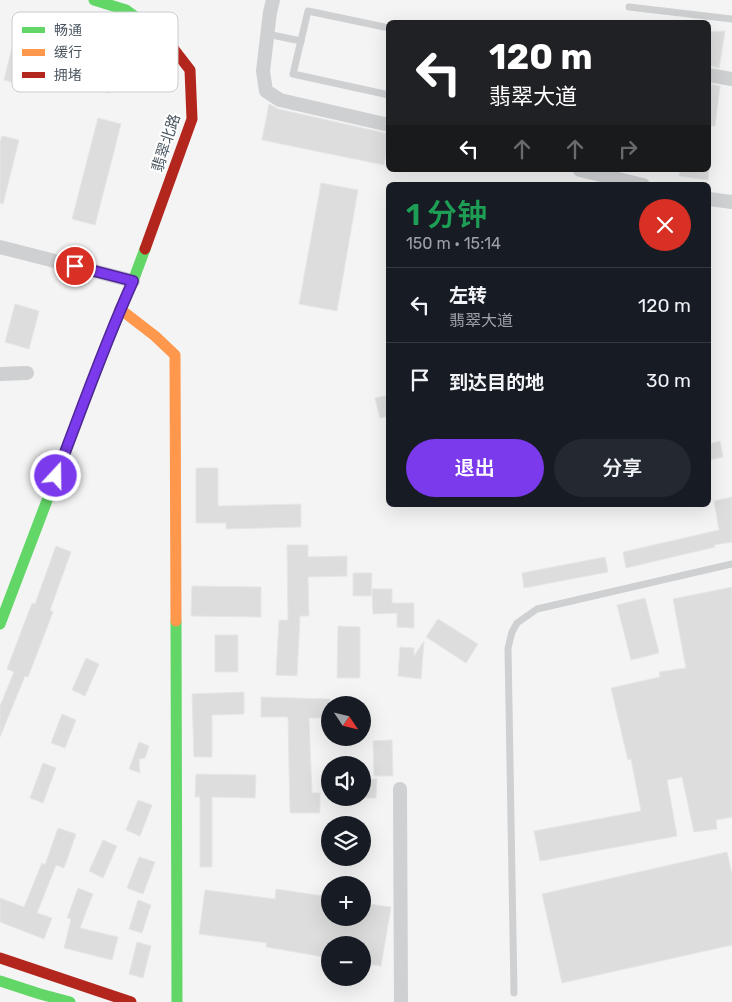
<!DOCTYPE html>
<html lang="zh">
<head>
<meta charset="utf-8">
<style>
	:root { --surface:#171b24; --page:#242831; --text:#f1f3f6; --muted:#9ea1a6; --line:#363941; --accent:#7c3aed }
	body { margin:0; font-family:Rubik,"Noto Sans SC",sans-serif; background:var(--page); color:var(--text); height:100vh; display:flex; flex-direction:column; font-size:19px; white-space:nowrap }
	* { box-sizing:border-box; margin:0 }
	p { font-size:16px; color:var(--muted) }
	.icon { flex:none; width:28px; height:28px; fill:none; stroke:currentColor; stroke-width:2; stroke-linecap:round; stroke-linejoin:round }
	.map { position:relative; flex:1; overflow:hidden }
	.side { position:absolute; left:386px; top:182px; width:325px; height:325px; display:flex; flex-direction:column; background:var(--surface); border-radius:8px; box-shadow:0 5px 20px #0002 }
	.side>* { flex:none }
	.top-card { position:absolute; left:386px; top:20px; width:325px; height:152px; border-radius:8px; box-shadow:0 5px 20px #0002; background:#202124; color:#fff; overflow:hidden }
	.needle { width:32px; rotate:125deg }
	.controls { position:absolute; left:321px; top:696px; display:grid; gap:10px }
	.controls a { display:grid; place-items:center; width:50px; height:50px; border-radius:50%; background:var(--surface); box-shadow:0 5px 20px #0002; font-size:25px }
	.pin { position:absolute; display:grid; place-items:center; width:42px; height:42px; color:#fff; margin:-21px; border:2px solid #fff; border-radius:50%; box-shadow:0 1px 5px #0007 }
	.me { position:absolute; width:55px; margin:-28px; rotate:21deg; stroke-linejoin:round; filter:drop-shadow(0 0 4px #0008) }
	.turn { display:flex; align-items:center; gap:18px; height:105px; padding:0 20px; font-size:22px }
	.turn .icon { width:65px; height:65px; stroke-width:2.5 }
	.turn b { display:block; font-size:35px; line-height:42px }
	.lanes { display:flex; align-items:center; height:48px; padding:0 20px; background:#0003; justify-content:center; gap:25px; direction:ltr }
	.lanes .off { opacity:.35 }
	.round { display:grid; place-items:center; flex:none; width:52px; height:52px; border-radius:26px; background:var(--page) }
	.overview { display:flex; align-items:center; justify-content:space-between; height:85px; padding:0 20px }
	h1 { font-size:30px; font-weight:600; line-height:38px; color:#1e9e55 }
	.action { display:flex; gap:10px; margin-top:auto; padding:10px 20px }
	.action a { flex:1; height:58px; border-radius:30px; background:var(--accent); color:#fff; font-size:20px; font-weight:600; line-height:58px; text-align:center }
	.action a+a { background:var(--page); color:var(--text) }
	ul { padding:0; list-style:none }
	li { display:flex; align-items:center; gap:15px; height:75px; padding:0 20px; border-top:1px solid var(--line) }
	li div { flex:1 }
	li b { display:block; font-size:19px }
	li em { font-style:normal }
	.map>svg:first-child { display:block }
</style>
</head>
<body>
<div class="map">
<svg width="732" height="1002" viewBox="0 0 732 1002">
	<rect width="100%" height="100%" fill="#f4f4f4"/>
	<g fill="#ddddde" stroke="#e5e6e7">
		<polygon points="19,19 38,24 23,85 4,80"/>
		<polygon points="725,31 719,68 711,66 709,65 709,32"/>
		<polygon points="100,42 120,47 109,93 88,88"/>
		<polygon points="709,84 720,86 715,126 709,126"/>
		<polygon points="269,104 278,109 389,134 389,140 384,165 262,140"/>
		<polygon points="98,118 121,124 95,225 72,219"/>
		<polygon points="2,136 19,140 3,204 0,203 0,142"/>
		<polygon points="680,170 709,170 708,180 679,176"/>
		<polygon points="321,183 358,190 337,311 299,304"/>
		<polygon points="15,304 39,311 29,349 5,342"/>
		<polygon points="389,395 389,416 380,418 375,398"/>
		<polygon points="720,441 723,457 709,460 709,444"/>
		<polygon points="196,468 218,468 218,506 301,504 301,527 226,529 226,523 196,523"/>
		<polygon points="732,497 732,542 714,545 715,547 626,568 623,552 719,530 714,501"/>
		<polygon points="287,545 308,545 308,557 347,556 347,576 308,577 309,616 300,616 297,676 276,675 279,620 288,620"/>
		<polygon points="56,546 71,552 50,610 53,612 28,677 25,676 0,737 0,706 14,672 7,669 32,603 35,604"/>
		<polygon points="605,557 608,572 524,588 522,573"/>
		<polygon points="353,573 372,573 371,596 353,596"/>
		<polygon points="192,586 261,587 261,617 191,616"/>
		<polygon points="732,587 732,817 716,820 717,829 694,832 682,777 667,780 677,836 540,861 534,831 641,811 631,759 628,760 611,688 660,677 659,672 686,668 673,599"/>
		<polygon points="372,589 392,589 392,603 414,603 414,628 397,627 397,613 373,614"/>
		<polygon points="645,598 659,653 631,660 617,605"/>
		<polygon points="438,619 478,644 466,663 426,637"/>
		<polygon points="338,626 360,627 360,678 337,678"/>
		<rect x="215" y="635" width="23" height="37"/>
		<polygon points="424,641 421,679 398,676 400,647 414,648 414,656"/>
		<polygon points="86,658 99,664 85,696 72,690"/>
		<polygon points="244,692 244,714 212,715 212,757 194,757 192,694"/>
		<polygon points="261,697 330,699 330,718 309,718 312,793 320,793 320,813 290,813 288,717 261,717"/>
		<polygon points="62,714 76,720 65,748 51,743"/>
		<polygon points="392,740 393,776 374,776 373,741"/>
		<polygon points="139,742 149,746 145,758 139,759 140,773 129,769"/>
		<polygon points="43,763 56,768 43,803 30,798"/>
		<polygon points="196,774 256,775 255,798 212,797 212,867 200,867 200,797 195,797"/>
		<polygon points="362,779 377,779 376,798 362,798"/>
		<polygon points="138,800 152,805 140,836 126,830"/>
		<polygon points="58,828 76,834 64,868 56,865 37,913 52,918 44,939 0,922 0,898 24,907 42,863 45,865"/>
		<polygon points="103,840 117,846 103,878 89,871"/>
		<polygon points="727,852 732,874 732,945 562,983 542,894"/>
		<polygon points="139,857 155,862 143,894 127,888"/>
		<polygon points="78,888 93,894 80,928 118,937 112,960 64,948 71,919 67,918"/>
		<polygon points="276,889 330,897 330,918 362,918 362,903 391,907 381,966 362,963 362,945 330,945 330,958 266,947 267,943 199,934 205,890 275,899"/>
		<polygon points="138,900 151,905 142,933 129,929"/>
		<polygon points="137,942 151,946 143,978 129,974"/>
	</g>
	<g fill="none" stroke-linecap="round" stroke-linejoin="round">
		<g stroke="#ced0d2" stroke-width="7">
			<polyline points="629,7 732,19"/>
			<polyline points="389,28 308,11 293,74 389,95"/>
			<polyline points="267,34 301,41"/>
			<polyline points="514,993 508,648 512,632 517,623 537,609 732,564"/>
		</g>
		<g stroke="#ced0d2" stroke-width="14">
			<polyline points="273,0 270,12 263,71 266,91 280,100 389,125"/>
			<polyline points="709,75 732,79"/>
			<polyline points="580,170 643,185"/>
			<polyline points="709,199 732,202"/>
			<polyline points="0,247 133,281"/>
			<polyline points="0,374 27,373"/>
			<polyline points="400,789 401,1002"/>
		</g>
		<g stroke="#63d668" stroke-width="11">
			<polyline points="94,0 126,10 166,39"/>
			<polyline points="176,621 177,1002"/>
			<polyline points="0,624 105,348 133,281 145,249"/>
			<polyline points="0,981 40,994 70,1002"/>
		</g>
		<polyline stroke="#ff974d" stroke-width="11" points="120,309 155,336 175,355 176,621"/>
		<g stroke="#b3261e" stroke-width="11">
			<polyline points="145,249 192,119 190,70 166,39"/>
			<polyline points="0,958 131,1002"/>
		</g>
	</g>
	<g fill="none" stroke-linecap="round" stroke-linejoin="round">
		<g stroke="#51269a" stroke-width="12">
			<path id="route" d="M56,476C81,411 104,345 133,281L75,266"/>
		</g>
		<use href="#route" stroke="#7c3aed" stroke-width="9"/>
	</g>
	<g text-anchor="middle" dominant-baseline="central" stroke-width="4" stroke-linejoin="round" paint-order="stroke">
		<g font-size="15" fill="#4a5661" stroke="#fff">
			<text transform="translate(166 143) rotate(-72)">翡翠北路</text>
		</g>
	</g>
	<rect x="12" y="12" width="166" height="80" rx="8" fill="#fff" stroke="#c9ccd0" stroke-width="1"/>
	<rect x="22" y="27" width="23" height="6" fill="#63d668"/>
	<rect x="22" y="49" width="23" height="7" fill="#ff974d"/>
	<rect x="22" y="72" width="23" height="6" fill="#b3261e"/>
	<g font-size="14" fill="#4a5661">
		<text x="54" y="35">畅通</text>
		<text x="54" y="57">缓行</text>
		<text x="54" y="80">拥堵</text>
	</g>
</svg>
<div class="controls">
<a><svg class="needle" viewBox="-14 -14 28 28"><path d="M0-13l5 13h-10z" fill="#e53935"/><path d="M0 13l5-13h-10z" fill="#9ea1a6"/></svg></a>
<a><svg class="icon" aria-label="sound" viewBox="0 0 24 24"><path d="M4 9h4l5-4v14l-5-4H4zM17 9q2 3 0 6"/></svg></a>
<a><svg class="icon" aria-label="layers" viewBox="0 0 24 24"><path d="M12 4l9 5-9 5-9-5zM3 14l9 5 9-5"/></svg></a>
<a>+</a>
<a>−</a>
</div>
<div class="pin" style="left:75px;top:266px;background:#d93025"><svg class="icon" aria-label="arrive" viewBox="0 0 24 24"><path d="M6 21V4h12l-3 4 3 4H6"/></svg></div>
<svg class="me" style="left:56px;top:476px" viewBox="-20 -20 40 40"><circle r="17" fill="#7c3aed" stroke="#fff" stroke-width="3"/><path d="M0-11L8 9 0 5-8 9z" fill="#fff"/></svg>
<div class="top-card">
<div class="turn"><svg class="icon" aria-label="left" viewBox="0 0 24 24"><path d="M17 20v-9H6M10 6l-5 5 5 5"/></svg><div><b>120 m</b>翡翠大道</div></div>
<div class="lanes"><svg class="icon" aria-label="left" viewBox="0 0 24 24"><path d="M17 20v-9H6M10 6l-5 5 5 5"/></svg><svg class="icon off" aria-label="ahead" viewBox="0 0 24 24"><path d="M12 20V5M6 11l6-6 6 6"/></svg><svg class="icon off" aria-label="ahead" viewBox="0 0 24 24"><path d="M12 20V5M6 11l6-6 6 6"/></svg><svg class="icon off" aria-label="right" viewBox="0 0 24 24"><path d="M7 20v-9h11M14 6l5 5-5 5"/></svg></div>
</div>
<section class="side">
<div class="overview"><div><h1>1 分钟</h1><p>150 m · 15:14</p></div><a class="round" style="background:#d93025;color:#fff"><svg class="icon" aria-label="close" viewBox="0 0 24 24"><path d="M6 6l12 12M18 6L6 18"/></svg></a></div>
<ul>
<li><svg class="icon" aria-label="left" viewBox="0 0 24 24"><path d="M17 20v-9H6M10 6l-5 5 5 5"/></svg><div><b>左转</b><p>翡翠大道</p></div><em>120 m</em></li>
<li><svg class="icon" aria-label="arrive" viewBox="0 0 24 24"><path d="M6 21V4h12l-3 4 3 4H6"/></svg><div><b>到达目的地</b></div><em>30 m</em></li>
</ul>
<div class="action"><a>退出</a><a>分享</a></div>
</section>
</div>
</body>
</html>
